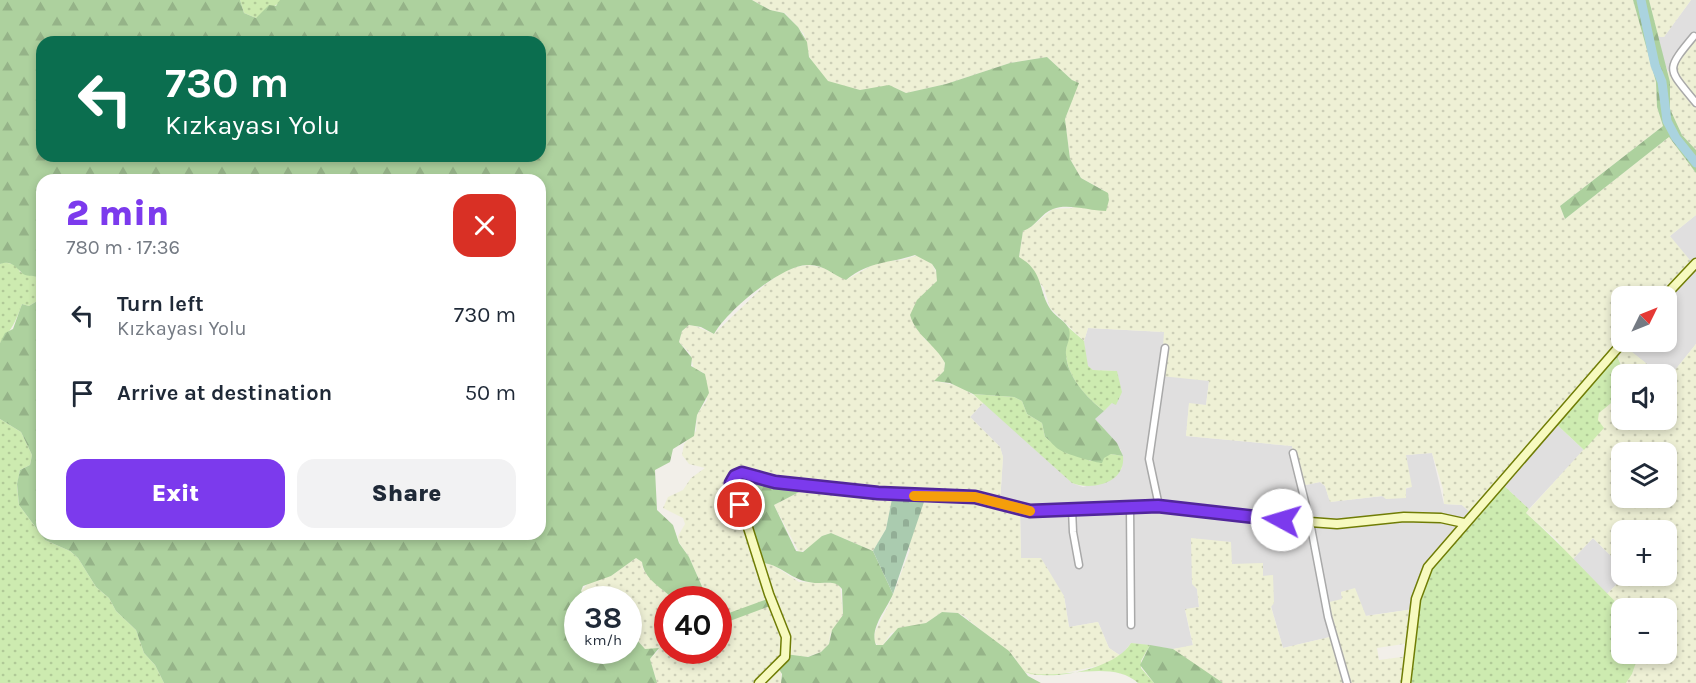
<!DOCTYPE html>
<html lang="en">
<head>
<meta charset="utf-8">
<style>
	:root { --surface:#fff; --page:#f2f2f3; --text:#1f2937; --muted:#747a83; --accent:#7c3aed }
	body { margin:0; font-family:Karla,sans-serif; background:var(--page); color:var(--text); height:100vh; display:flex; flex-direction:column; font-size:22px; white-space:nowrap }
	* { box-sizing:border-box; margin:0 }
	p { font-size:20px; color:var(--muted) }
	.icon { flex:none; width:33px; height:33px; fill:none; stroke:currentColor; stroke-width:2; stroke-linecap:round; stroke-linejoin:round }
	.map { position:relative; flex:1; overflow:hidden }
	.side { position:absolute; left:36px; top:174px; width:510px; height:366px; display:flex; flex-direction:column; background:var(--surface); border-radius:18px; box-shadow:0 3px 9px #0003 }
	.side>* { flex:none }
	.banner { position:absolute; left:36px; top:36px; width:510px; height:126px; border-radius:18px; box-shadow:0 3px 9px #0003; background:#0b6e4f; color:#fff; overflow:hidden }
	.needle { width:39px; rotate:47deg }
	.tools { position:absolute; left:1611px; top:286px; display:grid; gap:12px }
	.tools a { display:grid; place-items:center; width:66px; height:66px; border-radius:12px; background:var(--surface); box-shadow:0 3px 9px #0003; font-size:30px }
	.speed { position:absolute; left:564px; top:586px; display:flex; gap:12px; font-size:30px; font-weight:700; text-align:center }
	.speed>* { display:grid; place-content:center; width:78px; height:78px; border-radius:50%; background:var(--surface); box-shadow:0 3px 9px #0003; line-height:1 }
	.speed small { font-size:15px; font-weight:400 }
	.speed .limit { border:9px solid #d22; background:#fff; color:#111 }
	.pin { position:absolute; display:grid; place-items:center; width:51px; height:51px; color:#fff; margin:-26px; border:3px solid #fff; border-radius:50%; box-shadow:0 2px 6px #0007 }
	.me { position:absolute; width:66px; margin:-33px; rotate:276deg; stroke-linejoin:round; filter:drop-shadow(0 0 4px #0008) }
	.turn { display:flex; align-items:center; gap:21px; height:126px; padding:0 30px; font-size:27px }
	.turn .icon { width:78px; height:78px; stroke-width:2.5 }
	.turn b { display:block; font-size:42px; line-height:51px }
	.round { display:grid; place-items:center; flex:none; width:63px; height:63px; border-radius:18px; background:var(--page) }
	.headline { display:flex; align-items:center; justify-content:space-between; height:102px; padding:0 30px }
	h1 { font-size:36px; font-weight:800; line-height:45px; color:var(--accent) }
	.primary-button { display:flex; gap:12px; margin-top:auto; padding:12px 30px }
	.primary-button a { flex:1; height:69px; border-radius:18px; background:var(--accent); color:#fff; font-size:24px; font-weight:800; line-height:69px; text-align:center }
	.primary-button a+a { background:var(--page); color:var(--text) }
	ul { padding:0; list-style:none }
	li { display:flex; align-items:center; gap:18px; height:78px; padding:0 30px }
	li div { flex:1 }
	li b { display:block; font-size:22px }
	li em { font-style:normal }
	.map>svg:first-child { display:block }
</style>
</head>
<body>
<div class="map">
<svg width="1696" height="683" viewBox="0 0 1696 683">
	<defs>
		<pattern id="farmland-dots" width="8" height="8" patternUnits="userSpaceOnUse" patternTransform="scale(1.5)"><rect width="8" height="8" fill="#eef0d5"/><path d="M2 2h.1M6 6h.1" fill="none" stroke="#ccceb7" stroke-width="1.8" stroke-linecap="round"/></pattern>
		<pattern id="grass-dots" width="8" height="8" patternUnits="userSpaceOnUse" patternTransform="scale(1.5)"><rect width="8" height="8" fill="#cdebb0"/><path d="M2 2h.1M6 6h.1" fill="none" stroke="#b0c997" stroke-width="1.8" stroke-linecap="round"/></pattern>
		<pattern id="forest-firs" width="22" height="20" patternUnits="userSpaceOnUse" patternTransform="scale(1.5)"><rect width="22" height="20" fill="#add19e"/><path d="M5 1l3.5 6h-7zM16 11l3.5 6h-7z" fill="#95b388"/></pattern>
		<pattern id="cemetery-stones" width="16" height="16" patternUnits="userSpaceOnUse" patternTransform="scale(1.5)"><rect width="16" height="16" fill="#aacbaf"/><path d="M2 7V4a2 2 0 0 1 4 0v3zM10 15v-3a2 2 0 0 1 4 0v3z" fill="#92ae96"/></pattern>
	</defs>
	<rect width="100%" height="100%" fill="#f2efe9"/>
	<g fill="#e0dfdf">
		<polygon points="1691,0 1696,0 1696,34 1673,73 1668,71 1664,62 1658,36 1664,37"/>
		<polygon points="1696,215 1696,344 1667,380 1666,375 1661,375 1621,344 1666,342 1670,236"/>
		<polygon points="1088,328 1164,332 1165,348 1209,381 1206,405 1189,404 1186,436 1292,446 1301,486 1320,482 1325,486 1330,502 1383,496 1411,487 1405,455 1432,453 1444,504 1462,505 1472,514 1414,609 1365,616 1355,589 1341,592 1342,599 1334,636 1283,648 1271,606 1273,576 1263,576 1197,589 1199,607 1185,610 1193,646 1173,649 1131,643 1121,656 1109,648 1098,622 1069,627 1064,596 1021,558 1020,509 1000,503 1003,457 1000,447 970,417 984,402 1072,483 1083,487 1114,478 1122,468 1121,450 1094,419 1112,403 1117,371 1093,370 1087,366 1084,341"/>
		<polygon points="1553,421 1584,450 1529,509 1500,482"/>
		<polygon points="1593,538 1617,562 1621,558 1622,576 1625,576 1607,594 1572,560"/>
	</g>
	<g fill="url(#farmland-dots)" fill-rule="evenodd">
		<polygon points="752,0 1633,0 1656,82 1657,107 1663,126 1560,206 1565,219 1669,137 1696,173 1696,215 1670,236 1694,265 1664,297 1622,297 1622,344 1661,375 1625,375 1616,351 1472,514 1462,505 1444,504 1443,489 1432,453 1406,455 1412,487 1406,488 1406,498 1386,499 1382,496 1330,502 1325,486 1320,482 1301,486 1292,446 1186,436 1189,403 1206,405 1209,381 1161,376 1164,332 1088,328 1084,341 1050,308 1044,288 1019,257 1023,231 1031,227 1053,209 1072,208 1105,191 1081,178 1070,159 1065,119 1078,83 1072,80 1047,57 1010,63 946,84 906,93 893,87 860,90 835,84 828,82 818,72 809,56 804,34 785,13 770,10"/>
		<polygon points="1649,0 1691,0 1664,37 1661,37 1658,36"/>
		<polygon points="1696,34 1696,150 1682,135 1670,109 1668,71 1673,73 1672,68"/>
		<polygon points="918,255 932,264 938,276 924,339 935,346 945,363 944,371 935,381 959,386 984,402 970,417 1000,447 1003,457 1000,502 1020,509 1021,558 1041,558 1064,596 1069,627 1098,622 1109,648 1121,656 1106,664 1056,675 1032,675 1023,671 1015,658 964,616 958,613 942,612 926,623 891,633 883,645 879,647 874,641 875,632 890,602 910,550 893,495 886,529 873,551 831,533 822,536 808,549 799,552 774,505 805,489 775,482 770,563 799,582 836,583 840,586 843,615 830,634 829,644 821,652 807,657 785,654 781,669 781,683 657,683 650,659 659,650 645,649 629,631 628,600 589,600 581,591 590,582 611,576 636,558 642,562 643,569 651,579 674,600 668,600 668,651 718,651 719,625 732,621 719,617 718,600 708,600 689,557 679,542 678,536 685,524 683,518 663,508 668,497 683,490 691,478 705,468 689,464 682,455 684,444 696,431 697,415 707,400 703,372 694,369 690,353 679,342 682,331 689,325 695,326 714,334 766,284 783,272 797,267 808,265 824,268 846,280 878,262 903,260"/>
		<path d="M1696,344V683H1626L1632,674L1639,654H1666V609H1623L1607,594L1625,576H1666V531H1622L1621,558L1617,562L1593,538L1572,560L1557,540L1526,513L1603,428L1598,420L1599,413L1621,395L1622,420H1666L1667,380ZM1622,453H1666V498H1622Z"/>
		<polygon points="1191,538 1231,542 1232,564 1263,563 1263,576 1273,575 1274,603 1271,607 1283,648 1334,636 1325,603 1342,599 1341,592 1355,588 1366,616 1414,609 1410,643 1377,648 1379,660 1409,656 1406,683 1223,683 1191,663 1173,649 1193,645 1185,609 1199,607 1197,589 1192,584"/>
	</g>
	<g fill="url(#grass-dots)">
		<polygon points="240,0 284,0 256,18 244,13"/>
		<path d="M4,262L16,265L20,272L38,277L42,298L29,306L22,304C16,322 11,330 0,343V264Z"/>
		<path d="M1068,327L1084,341L1088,366L1093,370L1117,371L1122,392L1116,405L1112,403L1104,411C1086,397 1069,379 1066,356C1065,346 1070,339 1068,327Z"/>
		<polygon points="1615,351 1625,375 1622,375 1621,395 1599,413 1598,420 1604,428 1584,450 1553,421"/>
		<path d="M973,394L1014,397L1022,401L1027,414L1042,423L1045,437L1066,453L1083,456L1090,461L1111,454L1123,456C1126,483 1092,491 1072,483Z"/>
		<polygon points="0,419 21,432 32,455 30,465 20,470 17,485 19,505 45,540 70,551 78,558 96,587 109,598 116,611 136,630 144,653 155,665 164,683 0,683"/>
		<path d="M1500,482L1529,509L1526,513C1560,543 1590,577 1623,609L1622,654H1639L1632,674L1626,683H1406L1421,580Z"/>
		<path d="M1131,643L1150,645L1141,661V668L1154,683H1138C1110,657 1056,683 1023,671C1049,683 1116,669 1131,643Z"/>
	</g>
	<g fill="url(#forest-firs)" fill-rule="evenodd">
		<path d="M0,0H240L244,13L256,18L269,5L276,6L280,0H752L770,10L784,13L798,27L807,42L809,57L828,81L860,90L889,85L906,93L946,84L1010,63L1047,57L1072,80L1079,83L1065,119L1070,159L1081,178L1108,193L1109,200L1106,211C1090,211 1068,203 1053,209C1041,213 1036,227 1023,231L1019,257C1043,271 1038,287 1049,307C1053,315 1064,320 1068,327C1073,337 1065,345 1066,354C1067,377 1087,398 1104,411L1095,419L1117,443L1123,456L1111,454L1104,458L1102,463C1097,463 1065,454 1060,450C1054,447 1051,441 1045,437L1042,423L1027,414L1022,401L1014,397L973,394L950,383L934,381L944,371L945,363C935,344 916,336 910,315L917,300L937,281L936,270L932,264L915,255C888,264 871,260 846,280C833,275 824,264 807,265C780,266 727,311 714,334L701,327L689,325L682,331L679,342L692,358L691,366L705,374L709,393L697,415L694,436L673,449L670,462L655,470L657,510L673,525L679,543L689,557L708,600H674C663,588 644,580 642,562L636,558L611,576L583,586L581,591L589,600H578V651H628L629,631L645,649L659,648L650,659L657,683H164L155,665L144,653L136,630L116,611L109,598L96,587L78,558L70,551L45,540L19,505L17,484L20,470L30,465L32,455L21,432L0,419V343L5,333L13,329L22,304L29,306L42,298V534H540V180H42V292L37,284V277C32,275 26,277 22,273C15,267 12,260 0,264ZM42,42H540V156H42Z"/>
		<polygon points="1633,0 1649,0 1670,82 1670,109 1682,135 1696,150 1696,173 1669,137 1565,219 1560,206 1663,126 1657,107 1656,82"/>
		<path d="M735,476L805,489L774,505L796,551L803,552L822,536L831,533L873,551L893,594C887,609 869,628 876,645H883L898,628L926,623L942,612L958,613L1009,651L1028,676L1041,683H781L782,674L777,666L785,654L808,657L821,652L829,644L832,630L843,615L842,589C836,581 829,583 820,583C790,583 786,565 759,562L732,479Z"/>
		<polygon points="770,598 773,605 719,625 718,617"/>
		<polygon points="1150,645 1173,649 1223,683 1154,683 1140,665"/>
	</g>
	<polygon fill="url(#cemetery-stones)" points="893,494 926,496 893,594 873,551 886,529"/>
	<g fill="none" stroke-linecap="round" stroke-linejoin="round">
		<polyline stroke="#aad3df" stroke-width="9" points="1641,0 1655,65 1662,82 1667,121 1676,138 1696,163"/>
		<g stroke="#a9a9a9" stroke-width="9">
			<g id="street">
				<path d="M1694,36C1664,72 1668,68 1696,103"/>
				<polyline points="1293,453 1310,522 1328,617 1347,683"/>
				<polyline points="1130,506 1131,625"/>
				<polyline points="1159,506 1149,459 1165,348"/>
				<polyline points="1072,509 1073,532 1079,565"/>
			</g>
		</g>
		<g stroke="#707d05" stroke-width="11">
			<g id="secondary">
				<polyline points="1664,297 1696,263"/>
				<polyline points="759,683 785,657 786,637 769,594 744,515 732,487 732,479 738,474 775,482 878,493 975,497 1030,511 1159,506 1310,522 1337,524 1404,517 1441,518 1464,523"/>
				<polyline points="1406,683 1416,599 1428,567 1623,342"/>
			</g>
		</g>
		<use href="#street" stroke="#fff" stroke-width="6"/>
		<use href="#secondary" stroke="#f7fabf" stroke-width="8"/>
	</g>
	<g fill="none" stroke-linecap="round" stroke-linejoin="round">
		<g stroke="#51269a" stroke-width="15">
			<polyline id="route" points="740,505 731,483 735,476 742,473 775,482 878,493 975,497 1030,511 1158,506 1282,520"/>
		</g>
		<use href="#route" stroke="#7c3aed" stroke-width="10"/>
		<polyline stroke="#f59e0b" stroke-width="10" points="914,496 975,497 1030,511"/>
	</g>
</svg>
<div class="tools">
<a><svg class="needle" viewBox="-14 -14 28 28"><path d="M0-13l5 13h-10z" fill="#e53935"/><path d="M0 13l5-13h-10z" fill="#747a83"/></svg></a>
<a><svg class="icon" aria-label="sound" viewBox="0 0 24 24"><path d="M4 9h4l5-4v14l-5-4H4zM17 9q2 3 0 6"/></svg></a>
<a><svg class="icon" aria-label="layers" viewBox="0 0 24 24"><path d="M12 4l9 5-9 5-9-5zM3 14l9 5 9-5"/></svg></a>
<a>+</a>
<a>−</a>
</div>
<div class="speed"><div>38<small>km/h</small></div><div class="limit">40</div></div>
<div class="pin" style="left:740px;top:505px;background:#d93025"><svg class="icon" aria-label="arrive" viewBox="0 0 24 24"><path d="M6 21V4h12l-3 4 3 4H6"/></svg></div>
<svg class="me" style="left:1282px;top:520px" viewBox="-20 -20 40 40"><circle r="19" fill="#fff"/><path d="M0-13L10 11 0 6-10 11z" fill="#7c3aed"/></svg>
<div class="banner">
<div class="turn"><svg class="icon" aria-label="left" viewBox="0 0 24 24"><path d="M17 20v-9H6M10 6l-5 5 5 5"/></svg><div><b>730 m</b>Kızkayası Yolu</div></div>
</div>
<section class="side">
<div class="headline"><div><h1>2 min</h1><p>780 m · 17:36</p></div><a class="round" style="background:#d93025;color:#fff"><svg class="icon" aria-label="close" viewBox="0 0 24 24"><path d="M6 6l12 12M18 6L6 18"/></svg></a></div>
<ul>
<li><svg class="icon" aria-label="left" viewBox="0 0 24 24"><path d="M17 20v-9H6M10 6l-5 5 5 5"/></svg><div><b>Turn left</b><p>Kızkayası Yolu</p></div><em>730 m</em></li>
<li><svg class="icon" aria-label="arrive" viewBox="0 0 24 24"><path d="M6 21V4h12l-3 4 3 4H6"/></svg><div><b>Arrive at destination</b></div><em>50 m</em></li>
</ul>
<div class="primary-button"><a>Exit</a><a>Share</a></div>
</section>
</div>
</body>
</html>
